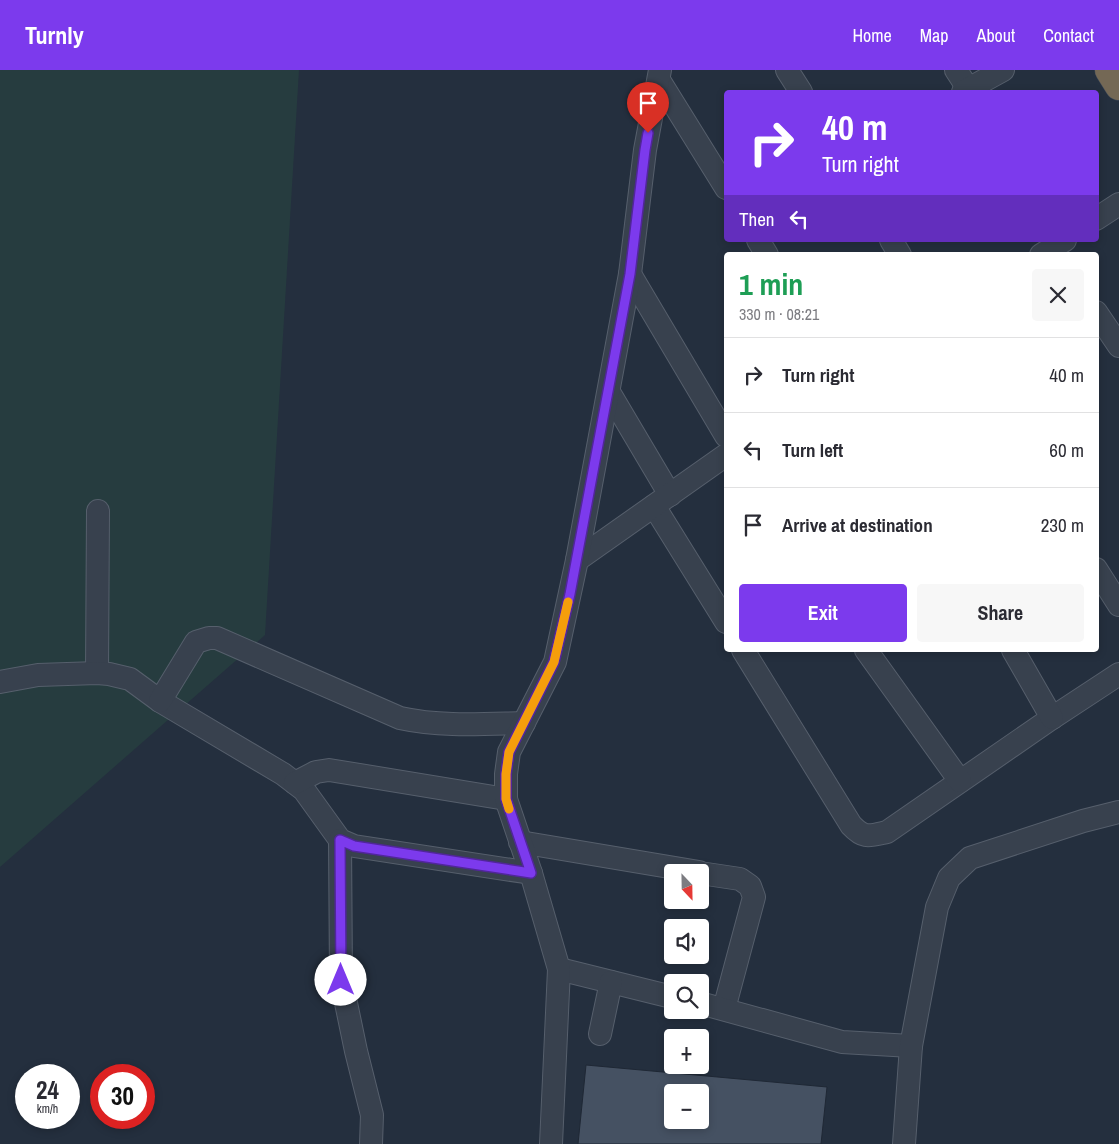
<!DOCTYPE html>
<html lang="en">
<head>
<meta charset="utf-8">
<style>
	:root { --surface:#fff; --page:#f7f7f7; --text:#2b2b33; --muted:#7c7c81; --line:#e1e1e2; --accent:#7c3aed }
	body { margin:0; font-family:"Archivo Narrow",sans-serif; background:var(--page); color:var(--text); height:100vh; display:flex; flex-direction:column; font-size:19px; white-space:nowrap }
	* { box-sizing:border-box; margin:0 }
	p { font-size:16px; color:var(--muted) }
	.icon { flex:none; width:28px; height:28px; fill:none; stroke:currentColor; stroke-width:2; stroke-linecap:round; stroke-linejoin:round }
	.map { position:relative; flex:1; overflow:hidden }
	.drawer { position:absolute; left:724px; top:182px; width:375px; height:400px; display:flex; flex-direction:column; background:var(--surface); border-radius:5px; box-shadow:0 2px 8px #0003 }
	.drawer>* { flex:none }
	.guide { position:absolute; left:724px; top:20px; width:375px; height:152px; border-radius:5px; box-shadow:0 2px 8px #0003; background:#7c3aed; color:#fff; overflow:hidden }
	.needle { width:32px; rotate:158deg }
	.buttons { position:absolute; left:664px; top:794px; display:grid; gap:10px }
	.buttons a { display:grid; place-items:center; width:45px; height:45px; border-radius:5px; background:var(--surface); box-shadow:0 2px 8px #0003; font-size:25px }
	.speed { position:absolute; left:15px; top:994px; display:flex; gap:10px; font-size:25px; font-weight:700; text-align:center }
	.speed>* { display:grid; place-content:center; width:65px; height:65px; border-radius:50%; background:var(--surface); box-shadow:0 2px 8px #0003; line-height:1 }
	.speed small { font-size:12px; font-weight:400 }
	.speed .limit { border:8px solid #d22; background:#fff; color:#111 }
	.pin { position:absolute; display:grid; place-items:center; width:42px; height:42px; color:#fff; margin:-51px -21px; border-radius:50% 50% 50% 0; rotate:-45deg; box-shadow:0 0 5px #0007 }
	.pin .icon { rotate:45deg }
	.me { position:absolute; width:55px; margin:-28px; rotate:0deg; stroke-linejoin:round; filter:drop-shadow(0 0 4px #0008) }
	.turn { display:flex; align-items:center; gap:18px; height:105px; padding:0 15px; font-size:22px }
	.turn .icon { width:65px; height:65px; stroke-width:2.5 }
	.turn b { display:block; font-size:35px; line-height:42px }
	.then { display:flex; align-items:center; height:48px; padding:0 15px; background:#0003; gap:10px; font-size:19px }
	.round { display:grid; place-items:center; flex:none; width:52px; height:52px; border-radius:5px; background:var(--page) }
	.headline { display:flex; align-items:center; justify-content:space-between; height:85px; padding:0 15px }
	h1 { font-size:30px; font-weight:800; line-height:38px; color:#1e9e55 }
	.action { display:flex; gap:10px; margin-top:auto; padding:10px 15px }
	.action a { flex:1; height:58px; border-radius:5px; background:var(--accent); color:#fff; font-size:20px; font-weight:800; line-height:58px; text-align:center }
	.action a+a { background:var(--page); color:var(--text) }
	ul { padding:0; list-style:none }
	li { display:flex; align-items:center; gap:15px; height:75px; padding:0 15px; border-top:1px solid var(--line) }
	li div { flex:1 }
	li b { display:block; font-size:19px }
	li em { font-style:normal }
	header { display:flex; align-items:center; gap:30px; box-sizing:border-box; height:70px; padding:0 25px; background:var(--accent); color:#fff }
	header strong { font-size:24px }
	nav { display:flex; gap:28px; margin-inline-start:auto; font-size:18px }
	.map>svg:first-child { display:block }
</style>
</head>
<body>
<header>
<strong>Turnly</strong>
<nav><a>Home</a><a>Map</a><a>About</a><a>Contact</a></nav>
</header>
<div class="map">
<svg width="1119" height="1074" viewBox="0 0 1119 1074">
	<rect width="100%" height="100%" fill="#242f3e"/>
	<polygon fill="#263c3f" points="0,0 299,0 265,565 0,797"/>
	<path fill="#455162" stroke="#1f2835" fill-rule="evenodd" d="M586,995L827,1017L821,1074H578ZM672,1022H700V1050H672Z"/>
	<g fill="none" stroke-linecap="round" stroke-linejoin="round">
		<g stroke="#565f6c" stroke-width="24">
			<g id="minor">
				<polyline points="787,0 801,22"/>
				<polyline points="956,0 969,20"/>
				<polyline points="659,10 726,118"/>
				<polyline points="963,22 1003,0"/>
				<polyline points="1096,149 1119,134"/>
				<polyline points="758,170 767,185"/>
				<polyline points="891,170 900,185"/>
				<polyline points="1041,185 1065,170"/>
				<polyline points="630,204 726,366"/>
				<polyline points="1096,242 1119,276"/>
				<polyline points="609,322 670,425"/>
				<polyline points="654,436 726,552"/>
				<polyline points="577,490 726,385"/>
				<polyline points="1096,499 1119,535"/>
				<path d="M743,580L851,755C864,769 869,766 887,762L1052,648L1119,604"/>
				<polyline points="866,580 960,711"/>
				<polyline points="1013,580 1052,648"/>
				<polyline points="97,603 98,441"/>
				<polyline points="0,612 38,605 97,603 109,604 130,609 160,631 283,704 304,720 340,770 354,776 531,803"/>
				<path d="M160,631L196,572L209,568H217L400,648C441,657 482,654 524,653"/>
				<polyline points="295,713 316,702 329,700 506,729"/>
				<polyline points="340,770 341,909 356,981 372,1045 371,1074"/>
				<polyline points="520,772 699,802"/>
				<polyline points="700,803 740,809 750,816 754,827 724,939"/>
				<polyline points="559,899 672,927"/>
				<polyline points="700,933 842,972 911,976"/>
				<polyline points="600,964 611,912"/>
				<polyline points="551,1074 559,899 531,803 506,729 506,704 509,682 555,592 577,490 630,204 645,80 660,0"/>
				<polyline points="904,1074 911,976 937,837 949,808 970,788 1083,751 1119,742"/>
			</g>
		</g>
		<g stroke="#434c59" stroke-width="29">
			<polyline id="highway" points="1109,0 1119,16"/>
		</g>
		<use href="#minor" stroke="#38414e" stroke-width="22"/>
		<use href="#highway" stroke="#746855" stroke-width="28"/>
	</g>
	<g fill="none" stroke-linecap="round" stroke-linejoin="round">
		<g stroke="#51269a" stroke-width="12">
			<polyline id="route" points="341,910 340,770 354,776 531,803 506,729 506,704 509,682 554,592 570,524 630,204 645,80 648,63"/>
		</g>
		<use href="#route" stroke="#7c3aed" stroke-width="9"/>
		<polyline stroke="#f59e0b" stroke-width="9" points="509,739 506,729 506,704 509,682 554,592 568,532"/>
	</g>
</svg>
<div class="buttons">
<a><svg class="needle" viewBox="-14 -14 28 28"><path d="M0-13l5 13h-10z" fill="#e53935"/><path d="M0 13l5-13h-10z" fill="#7c7c81"/></svg></a>
<a><svg class="icon" aria-label="sound" viewBox="0 0 24 24"><path d="M4 9h4l5-4v14l-5-4H4zM17 9q2 3 0 6"/></svg></a>
<a><svg class="icon" aria-label="search" viewBox="0 0 24 24"><circle cx="10" cy="10" r="6"/><path d="M15 15l6 6"/></svg></a>
<a>+</a>
<a>−</a>
</div>
<div class="speed"><div>24<small>km/h</small></div><div class="limit">30</div></div>
<div class="pin" style="left:648px;top:63px;background:#d93025"><svg class="icon" aria-label="arrive" viewBox="0 0 24 24"><path d="M6 21V4h12l-3 4 3 4H6"/></svg></div>
<svg class="me" style="left:341px;top:910px" viewBox="-20 -20 40 40"><circle r="19" fill="#fff"/><path d="M0-13L10 11 0 6-10 11z" fill="#7c3aed"/></svg>
<div class="guide">
<div class="turn"><svg class="icon" aria-label="right" viewBox="0 0 24 24"><path d="M7 20v-9h11M14 6l5 5-5 5"/></svg><div><b>40 m</b>Turn right</div></div>
<div class="then">Then<svg class="icon" aria-label="left" viewBox="0 0 24 24"><path d="M17 20v-9H6M10 6l-5 5 5 5"/></svg></div>
</div>
<section class="drawer">
<div class="headline"><div><h1>1 min</h1><p>330 m · 08:21</p></div><a class="round"><svg class="icon" aria-label="close" viewBox="0 0 24 24"><path d="M6 6l12 12M18 6L6 18"/></svg></a></div>
<ul>
<li><svg class="icon" aria-label="right" viewBox="0 0 24 24"><path d="M7 20v-9h11M14 6l5 5-5 5"/></svg><div><b>Turn right</b></div><em>40 m</em></li>
<li><svg class="icon" aria-label="left" viewBox="0 0 24 24"><path d="M17 20v-9H6M10 6l-5 5 5 5"/></svg><div><b>Turn left</b></div><em>60 m</em></li>
<li><svg class="icon" aria-label="arrive" viewBox="0 0 24 24"><path d="M6 21V4h12l-3 4 3 4H6"/></svg><div><b>Arrive at destination</b></div><em>230 m</em></li>
</ul>
<div class="action"><a>Exit</a><a>Share</a></div>
</section>
</div>
</body>
</html>
